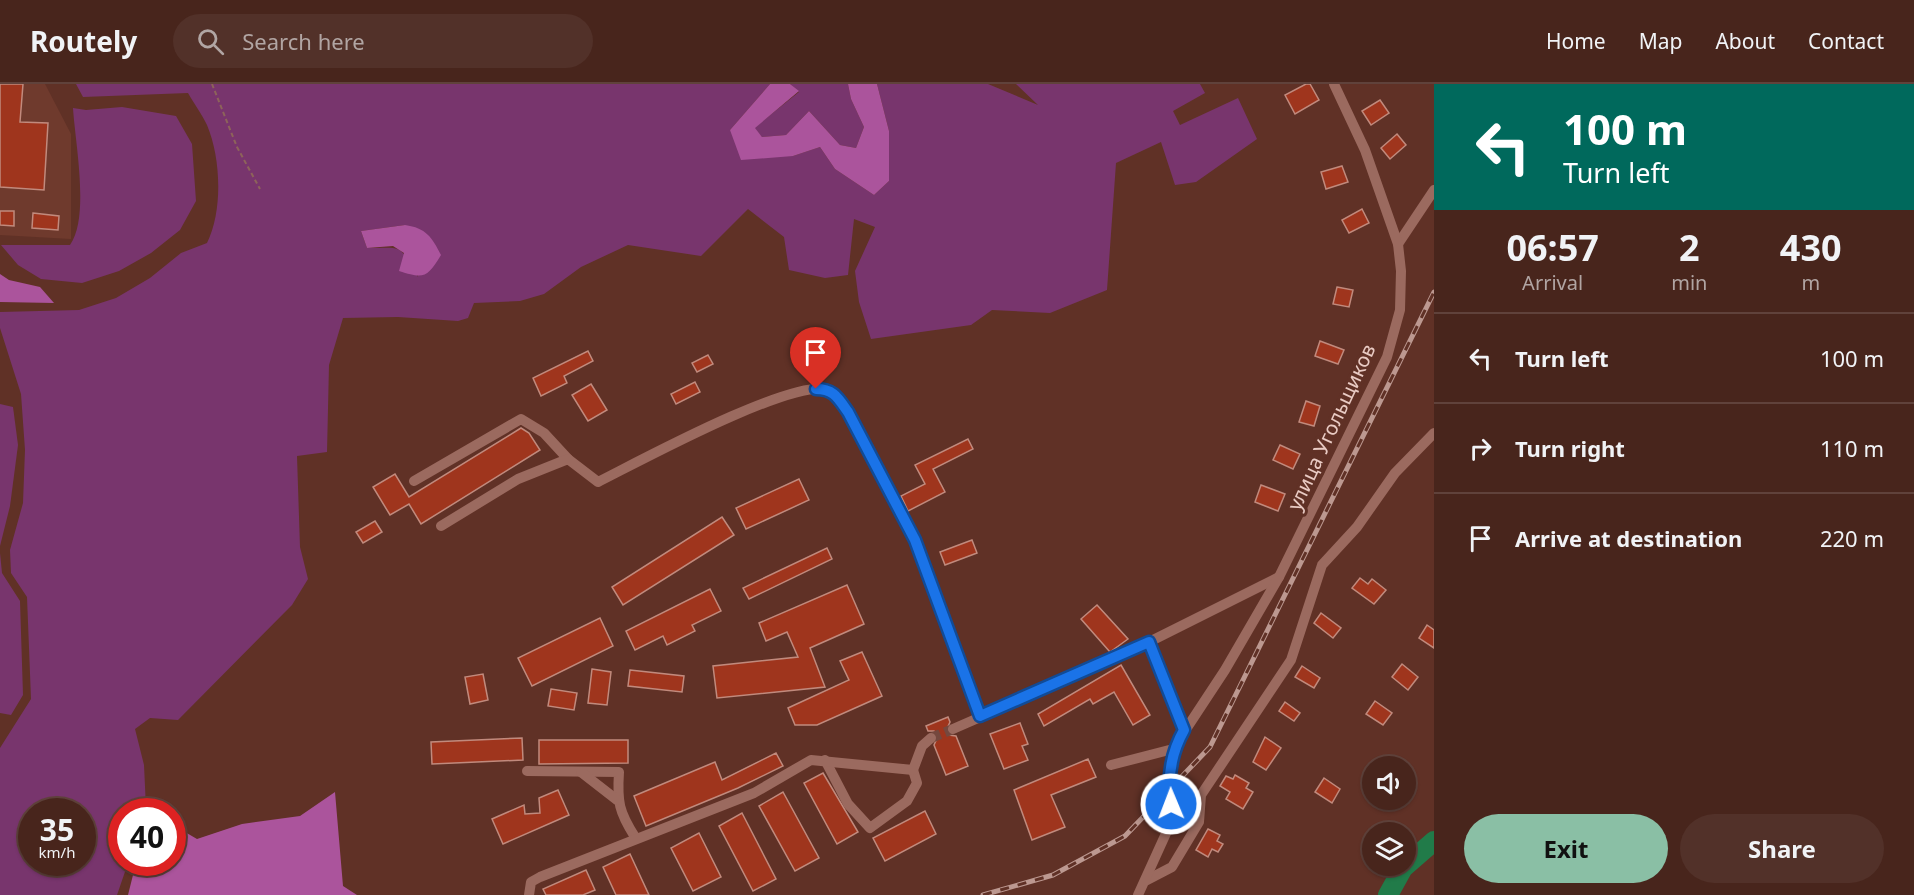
<!DOCTYPE html>
<html lang="en">
<head>
<meta charset="utf-8">
<style>
	:root { --surface:#48251c; --page:#523129; --text:#f1f3f6; --muted:#b1a5a3; --line:#60423b; --accent:#8abfa5 }
	body { margin:0; font-family:"Noto Sans",sans-serif; background:var(--page); color:var(--text); height:100vh; display:flex; flex-direction:column; font-size:22px; white-space:nowrap }
	* { box-sizing:border-box; margin:0 }
	p { font-size:20px; color:var(--muted) }
	.icon { flex:none; width:33px; height:33px; fill:none; stroke:currentColor; stroke-width:2; stroke-linecap:round; stroke-linejoin:round }
	.map { position:relative; flex:1; overflow:hidden }
	.details { display:flex; flex-direction:column; background:var(--surface); width:480px }
	.details>* { flex:none }
	.guide { background:#00695c; color:#fff; overflow:hidden }
	.controls { position:absolute; left:1362px; top:672px; display:grid; gap:12px }
	.controls a { display:grid; place-items:center; width:54px; height:54px; border-radius:50%; background:var(--surface); box-shadow:0 2px 4px #0004,0 0 0 2px var(--line); font-size:30px }
	.speed { position:absolute; left:18px; top:714px; display:flex; gap:12px; font-size:30px; font-weight:700; text-align:center }
	.speed>* { display:grid; place-content:center; width:78px; height:78px; border-radius:50%; background:var(--surface); box-shadow:0 2px 4px #0004,0 0 0 2px var(--line); line-height:1 }
	.speed small { font-size:15px; font-weight:400 }
	.speed .limit { border:9px solid #d22; background:#fff; color:#111 }
	.pin { position:absolute; display:grid; place-items:center; width:51px; height:51px; color:#fff; margin:-62px -26px; border-radius:50% 50% 50% 0; rotate:-45deg; box-shadow:0 0 6px #0007 }
	.pin .icon { rotate:45deg }
	.me { position:absolute; width:66px; margin:-33px; rotate:359deg; stroke-linejoin:round; filter:drop-shadow(0 0 4px #0008) }
	.turn { display:flex; align-items:center; gap:21px; height:126px; padding:0 30px; font-size:27px }
	.turn .icon { width:78px; height:78px; stroke-width:2.5 }
	.turn b { display:block; font-size:42px; line-height:51px }
	.eta { display:flex; justify-content:space-evenly; align-items:center; height:102px; text-align:center }
	.eta b { font-size:36px; font-weight:700; line-height:42px }
	.button { display:flex; gap:12px; margin-top:auto; padding:12px 30px }
	.button a { flex:1; height:69px; border-radius:36px; background:var(--accent); color:#111; font-size:24px; font-weight:700; line-height:69px; text-align:center }
	.button a+a { background:var(--page); color:var(--text) }
	ul { padding:0; list-style:none }
	li { display:flex; align-items:center; gap:18px; height:90px; padding:0 30px; border-top:2px solid var(--line) }
	li div { flex:1 }
	li b { display:block; font-size:22px }
	li em { font-style:normal }
	header { display:flex; align-items:center; gap:36px; box-sizing:border-box; height:84px; padding:0 30px; background:var(--surface); border-bottom:2px solid var(--line) }
	header strong { font-size:28px }
	nav { display:flex; gap:33px; margin-inline-start:auto; font-size:21px }
	.search { width:420px; height:54px; background:var(--page); display:flex; align-items:center; gap:15px; box-sizing:border-box; padding:0 21px; border-radius:33px; color:var(--muted); font-size:22px }
	main { display:flex; flex:1; min-height:0 }
	.map>svg:first-child { display:block }
</style>
</head>
<body>
<header>
<strong>Routely</strong>
<div class="search"><svg class="icon" aria-label="search" viewBox="0 0 24 24"><circle cx="10" cy="10" r="6"/><path d="M15 15l6 6"/></svg>Search here</div>
<nav><a>Home</a><a>Map</a><a>About</a><a>Contact</a></nav>
</header>
<main>
<div class="map">
<svg width="1434" height="811" viewBox="0 0 1434 811">
	<rect width="100%" height="100%" fill="#603126"/>
	<polygon fill="#6f3a2d" points="0,0 45,0 71,50 71,155 0,151"/>
	<g fill="#78356d" fill-rule="evenodd">
		<path d="M76,0H770L730,46L793,72L820,63L835,85L874,111L889,97V47L877,0H988L1038,21L1016,0H1200L1205,9L1173,27L1180,41L1238,14L1257,55L1196,98L1175,101L1161,58L1116,79L1107,206L1050,229L992,226L971,241L871,255L859,218L855,187L875,143L854,135L848,191L825,194L789,186L784,153L748,125L701,172L628,161L581,183L544,210L520,217L474,219L468,234L458,237L398,233L343,234L329,281L327,368L297,372L300,463L308,495L292,521L178,636L150,634L135,645L144,681L146,724L145,727L122,728V778L128,779L117,811H0V664L31,615L27,513L11,489L10,466L23,419L25,366L21,310L0,244V228L79,226L116,214L150,194L181,169L207,159C223,127 221,74 207,41C202,30 194,20 188,9L83,13ZM405,141L418,193C398,159 404,164 367,164L361,147ZM32,728H82V778H32Z"/>
		<polygon points="790,0 848,0 851,15 864,43 856,64 840,61 809,27 786,51 762,53 754,44 799,8"/>
		<path d="M122,23L176,32L192,60L196,117L180,146L151,169L119,187L82,199L41,195L18,181L1,161H70C90,133 75,58 73,24L86,26Z"/>
		<polygon points="0,320 13,323 18,361 10,422 0,462"/>
		<polygon points="0,469 2,489 20,517 23,611 11,631 0,629"/>
	</g>
	<g fill="#ab549c">
		<polygon points="770,0 790,0 799,7 755,44 762,53 786,51 809,27 840,61 856,64 864,43 851,15 848,0 877,0 889,47 889,97 874,111 835,85 820,63 793,72 741,76 730,46"/>
		<path d="M405,141C426,144 432,153 441,171C427,194 424,195 399,187L404,169L393,162L367,164L361,147Z"/>
		<polygon points="0,190 9,196 40,203 54,219 0,218"/>
		<polygon points="335,708 343,802 357,811 128,811 136,779 172,778 173,741 197,755 242,740 300,732"/>
	</g>
	<g fill="none" stroke-linecap="round" stroke-linejoin="round">
		<polyline stroke="#217b49" stroke-width="20" points="1388,811 1403,784 1434,757"/>
	</g>
	<g fill="#9f351d" stroke="#c18a7d" stroke-width="1.5">
		<polygon points="0,0 23,0 20,38 48,39 44,106 0,103"/>
		<polygon points="1306,0 1310,0 1319,16 1295,30 1285,11"/>
		<polygon points="1380,16 1389,29 1371,41 1362,27"/>
		<polygon points="1397,50 1406,61 1390,75 1381,64"/>
		<polygon points="1342,82 1348,98 1326,105 1321,88"/>
		<polygon points="1362,125 1369,139 1349,149 1342,136"/>
		<polygon points="0,127 14,127 14,142 0,141"/>
		<polygon points="33,129 59,132 58,146 32,144"/>
		<polygon points="1337,203 1353,206 1349,223 1333,220"/>
		<polygon points="1320,257 1344,266 1338,280 1315,272"/>
		<polygon points="588,267 593,277 564,292 567,299 541,312 533,294"/>
		<polygon points="708,271 713,280 697,288 692,279"/>
		<polygon points="695,298 700,308 676,320 671,310"/>
		<polygon points="591,300 607,326 588,337 572,311"/>
		<polygon points="1306,317 1320,322 1314,342 1299,338"/>
		<polygon points="521,344 529,349 540,366 421,440 409,420 390,431 373,403 395,390 409,413"/>
		<polygon points="968,355 973,365 933,385 945,408 908,427 901,412 925,400 915,381"/>
		<polygon points="1280,361 1300,370 1293,385 1273,376"/>
		<polygon points="799,395 809,416 746,445 736,424"/>
		<polygon points="1261,401 1285,410 1278,427 1255,418"/>
		<polygon points="722,433 734,451 623,521 612,503"/>
		<polygon points="375,437 382,448 363,459 356,448"/>
		<polygon points="972,456 977,469 945,481 940,468"/>
		<polygon points="827,464 832,475 749,515 743,504"/>
		<polygon points="1360,494 1368,500 1372,495 1386,506 1374,520 1352,504"/>
		<polygon points="847,501 864,540 810,564 825,603 717,614 713,582 798,573 787,548 766,557 759,539"/>
		<polygon points="710,505 721,527 692,541 695,547 667,561 663,552 635,566 626,547"/>
		<polygon points="1097,521 1128,555 1110,568 1081,535"/>
		<polygon points="1321,529 1341,544 1333,554 1314,539"/>
		<polygon points="600,534 613,562 532,602 518,574"/>
		<polygon points="1427,541 1434,546 1434,564 1419,554"/>
		<polygon points="862,568 882,612 817,641 795,641 788,624 849,596 840,577"/>
		<polygon points="1402,580 1418,593 1408,606 1392,593"/>
		<polygon points="1121,581 1150,631 1133,641 1114,608 1093,620 1090,615 1044,642 1038,630"/>
		<polygon points="1302,582 1320,594 1314,604 1295,593"/>
		<polygon points="592,585 611,588 607,621 588,619"/>
		<polygon points="630,586 684,592 682,608 628,602"/>
		<polygon points="483,590 488,616 470,620 465,593"/>
		<polygon points="551,605 577,609 574,626 548,622"/>
		<polygon points="1375,617 1392,629 1383,641 1366,630"/>
		<polygon points="1285,618 1300,629 1294,637 1279,627"/>
		<polygon points="948,633 950,638 946,647 949,651 956,652 968,682 946,691 934,661 938,652 934,647 928,647 926,642"/>
		<polygon points="1020,639 1028,660 1022,662 1028,676 1004,685 990,650"/>
		<polygon points="1265,653 1281,664 1266,686 1253,678"/>
		<polygon points="522,654 523,676 432,680 431,658"/>
		<polygon points="539,656 628,656 628,679 539,680"/>
		<polygon points="776,669 783,682 738,704 646,742 634,712 715,678 722,696"/>
		<polygon points="1088,675 1096,693 1051,711 1065,743 1032,756 1014,706"/>
		<polygon points="823,689 858,748 837,760 804,699"/>
		<polygon points="1235,691 1249,699 1246,704 1253,708 1243,725 1226,715 1230,708 1220,702 1226,692 1233,695"/>
		<polygon points="1324,694 1340,705 1332,719 1315,708"/>
		<polygon points="558,706 569,731 503,760 492,735 524,721 525,730 540,729 539,714"/>
		<polygon points="783,708 819,774 795,787 759,722"/>
		<polygon points="925,727 936,750 885,777 873,754"/>
		<polygon points="742,729 776,795 753,807 719,742"/>
		<polygon points="1208,745 1220,751 1217,757 1223,760 1218,768 1212,765 1208,773 1196,766"/>
		<polygon points="699,749 721,793 693,807 671,764"/>
		<polygon points="630,770 649,811 616,811 603,783"/>
		<polygon points="586,786 595,806 583,811 546,811 543,805"/>
	</g>
	<g fill="none" stroke-linecap="round" stroke-linejoin="round">
		<polyline stroke="#75483e" stroke-width="10" stroke-dasharray="10 5" stroke-linecap="butt" points="931,654 953,645"/>
		<polyline stroke="#8d635a" stroke-width="2" stroke-dasharray="4.5 3" stroke-linecap="butt" points="212,0 237,63 260,105"/>
		<g stroke="#9b6a5f" stroke-width="10">
			<polyline points="1398,160 1434,106"/>
			<polyline points="414,397 521,335 544,349 568,375"/>
			<path d="M441,442L518,395L568,375L598,398C640,377 787,297 827,305C837,307 842,320 848,328L915,456L980,632"/>
			<polyline points="1149,558 1184,646"/>
			<polyline points="953,645 1125,570 1279,493"/>
			<polyline points="825,676 848,720 870,744 907,717 917,699 913,686"/>
			<polyline points="1111,681 1173,665"/>
			<path d="M527,687L619,688C617,718 619,728 635,753"/>
			<polyline points="581,688 617,716"/>
			<polyline points="1147,796 1172,783 1199,738 1201,711 1291,576 1322,481 1357,443 1395,389 1434,349"/>
			<polyline points="529,811 531,798 540,793 754,709 811,676 913,686 922,662 931,654"/>
			<polyline points="1138,811 1173,734 1169,706 1173,665 1225,586 1279,493 1387,273 1400,226 1401,187 1398,160 1365,66 1334,0"/>
		</g>
		<g stroke="#bc9890" stroke-width="5">
			<polyline id="rail" points="983,811 1053,791 1125,752 1210,663 1434,208"/>
		</g>
		<use href="#rail" stroke="#603126" stroke-width="3" stroke-dasharray="9" stroke-linecap="butt"/>
	</g>
	<g fill="none" stroke-linecap="round" stroke-linejoin="round">
		<g stroke="#114b97" stroke-width="15">
			<path id="route" d="M816,305C834,305 838,314 848,328L915,456L980,632L1149,558L1184,646C1171,669 1167,693 1171,720"/>
		</g>
		<use href="#route" stroke="#1a73e8" stroke-width="10"/>
	</g>
	<g text-anchor="middle" dominant-baseline="central" stroke-width="6" stroke-linejoin="round" paint-order="stroke">
		<g font-size="20" fill="#e9cbc4" stroke="#603126">
			<text transform="translate(1331 343) rotate(-65)">улица Угольщиков</text>
		</g>
	</g>
</svg>
<div class="controls">
<a><svg class="icon" aria-label="sound" viewBox="0 0 24 24"><path d="M4 9h4l5-4v14l-5-4H4zM17 9q2 3 0 6"/></svg></a>
<a><svg class="icon" aria-label="layers" viewBox="0 0 24 24"><path d="M12 4l9 5-9 5-9-5zM3 14l9 5 9-5"/></svg></a>
</div>
<div class="speed"><div>35<small>km/h</small></div><div class="limit">40</div></div>
<div class="pin" style="left:816px;top:305px;background:#d93025"><svg class="icon" aria-label="arrive" viewBox="0 0 24 24"><path d="M6 21V4h12l-3 4 3 4H6"/></svg></div>
<svg class="me" style="left:1171px;top:720px" viewBox="-20 -20 40 40"><circle r="17" fill="#1a73e8" stroke="#fff" stroke-width="3"/><path d="M0-11L8 9 0 5-8 9z" fill="#fff"/></svg>
</div>
<section class="details">
<div class="guide">
<div class="turn"><svg class="icon" aria-label="left" viewBox="0 0 24 24"><path d="M17 20v-9H6M10 6l-5 5 5 5"/></svg><div><b>100 m</b>Turn left</div></div>
</div>
<div class="eta">
<div><b>06:57</b><p>Arrival</p></div>
<div><b>2</b><p>min</p></div>
<div><b>430</b><p>m</p></div>
</div>
<ul>
<li><svg class="icon" aria-label="left" viewBox="0 0 24 24"><path d="M17 20v-9H6M10 6l-5 5 5 5"/></svg><div><b>Turn left</b></div><em>100 m</em></li>
<li><svg class="icon" aria-label="right" viewBox="0 0 24 24"><path d="M7 20v-9h11M14 6l5 5-5 5"/></svg><div><b>Turn right</b></div><em>110 m</em></li>
<li><svg class="icon" aria-label="arrive" viewBox="0 0 24 24"><path d="M6 21V4h12l-3 4 3 4H6"/></svg><div><b>Arrive at destination</b></div><em>220 m</em></li>
</ul>
<div class="button"><a>Exit</a><a>Share</a></div>
</section>
</main>
</body>
</html>
